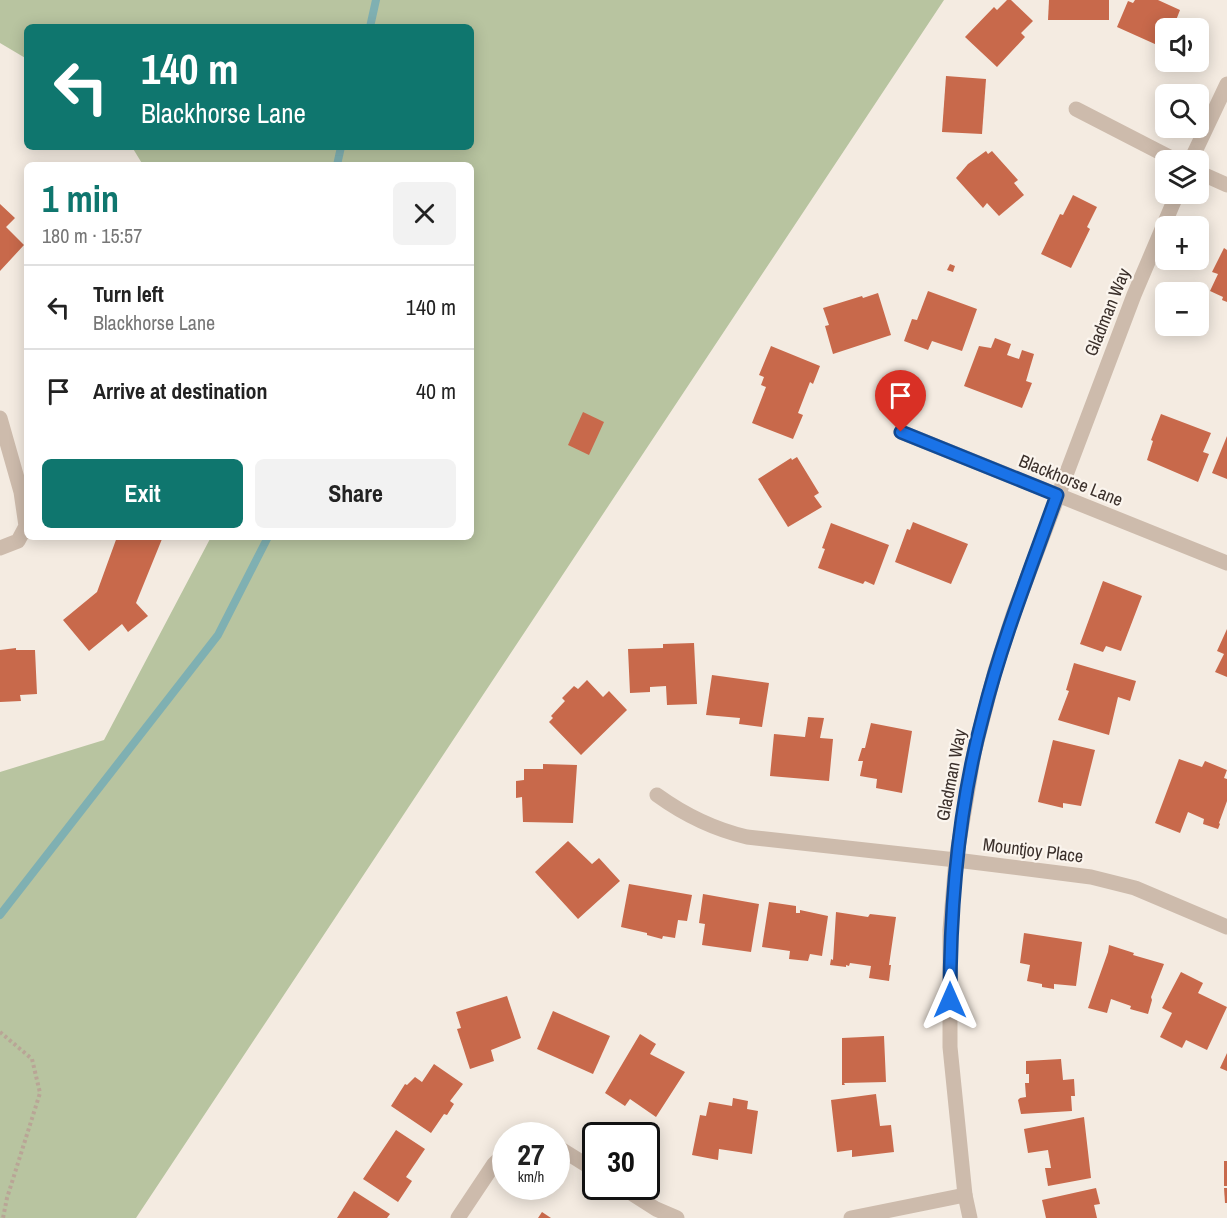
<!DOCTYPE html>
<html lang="en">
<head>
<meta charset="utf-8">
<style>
	:root { --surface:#fff; --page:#f2f2f2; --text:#222; --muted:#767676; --line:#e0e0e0; --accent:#0f766e }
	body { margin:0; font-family:"Archivo Narrow",sans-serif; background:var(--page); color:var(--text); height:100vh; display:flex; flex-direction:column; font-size:22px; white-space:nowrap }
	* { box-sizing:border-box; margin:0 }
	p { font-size:20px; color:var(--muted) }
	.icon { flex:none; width:33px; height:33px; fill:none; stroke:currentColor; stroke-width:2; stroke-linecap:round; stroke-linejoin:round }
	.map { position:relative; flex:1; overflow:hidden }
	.sheet { position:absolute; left:24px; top:162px; width:450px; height:378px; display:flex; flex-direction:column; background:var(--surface); border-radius:9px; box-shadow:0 3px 15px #0003 }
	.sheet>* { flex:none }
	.banner { position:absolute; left:24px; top:24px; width:450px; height:126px; border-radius:9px; box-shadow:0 3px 15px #0003; background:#0f766e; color:#fff; overflow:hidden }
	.controls { position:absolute; left:1155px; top:18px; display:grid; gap:12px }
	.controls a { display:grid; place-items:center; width:54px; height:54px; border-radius:9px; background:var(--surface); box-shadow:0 3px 15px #0003; font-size:30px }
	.speed { position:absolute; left:492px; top:1122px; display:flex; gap:12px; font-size:30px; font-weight:700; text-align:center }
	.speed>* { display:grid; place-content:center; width:78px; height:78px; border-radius:50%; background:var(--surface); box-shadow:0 3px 15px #0003; line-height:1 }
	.speed small { font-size:15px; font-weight:400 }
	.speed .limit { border:3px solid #111; border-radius:9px; background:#fff; color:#111 }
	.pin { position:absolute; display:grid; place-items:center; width:51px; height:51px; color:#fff; margin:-62px -26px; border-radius:50% 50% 50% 0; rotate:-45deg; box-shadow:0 0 6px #0007 }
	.pin .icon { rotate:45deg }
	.me { position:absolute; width:66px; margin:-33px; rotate:0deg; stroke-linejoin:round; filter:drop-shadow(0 0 4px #0008) }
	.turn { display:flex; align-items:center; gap:21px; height:126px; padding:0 18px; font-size:27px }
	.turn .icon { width:78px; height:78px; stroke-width:2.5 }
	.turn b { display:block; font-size:42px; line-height:51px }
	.round { display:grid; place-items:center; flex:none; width:63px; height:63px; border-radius:9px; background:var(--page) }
	.head { display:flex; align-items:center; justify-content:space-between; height:102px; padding:0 18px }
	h1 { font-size:36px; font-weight:800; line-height:45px; color:var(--accent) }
	.primary-button { display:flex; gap:12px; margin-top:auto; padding:12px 18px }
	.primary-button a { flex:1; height:69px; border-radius:9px; background:var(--accent); color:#fff; font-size:24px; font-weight:800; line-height:69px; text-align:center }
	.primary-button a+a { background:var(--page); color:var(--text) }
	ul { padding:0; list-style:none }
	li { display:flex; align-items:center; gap:18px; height:84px; padding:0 18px; border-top:2px solid var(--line) }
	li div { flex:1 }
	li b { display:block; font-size:22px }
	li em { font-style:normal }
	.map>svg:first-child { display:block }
</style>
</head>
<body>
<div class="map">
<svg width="1227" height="1218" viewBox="0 0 1227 1218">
	<rect width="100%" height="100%" fill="#f4ebe1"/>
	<polygon fill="#b8c4a0" points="0,0 944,0 136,1218 0,1218 0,772 104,740 211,537 471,537 471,165 143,165 132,147 471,147 471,27 27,27 27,59 0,43"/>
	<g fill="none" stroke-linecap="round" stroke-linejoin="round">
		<g stroke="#7fb0b2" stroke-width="8">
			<polyline points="370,27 376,0"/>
			<polyline points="337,165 341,147"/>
			<polyline points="0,915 218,635 268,537"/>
		</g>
	</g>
	<g fill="#c8694b">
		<polygon points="1007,0 1011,0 1033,21 1021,33 1025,37 997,67 965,37 994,7 997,10"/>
		<polygon points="1049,0 1109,0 1109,20 1048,20"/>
		<polygon points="1135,0 1158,0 1180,10 1173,28 1166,28 1166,49 1117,27 1128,1 1133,3"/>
		<polygon points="946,76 986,79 982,134 942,132"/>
		<polygon points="986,151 988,154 992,151 1018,180 1014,183 1024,195 999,216 987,203 983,208 956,178 968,164"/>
		<polygon points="1073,195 1097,207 1087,227 1090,229 1071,268 1041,254 1060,214 1063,215"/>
		<polygon points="0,204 15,218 6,227 24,245 0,271"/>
		<polygon points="1224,248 1227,250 1227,302 1222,300 1223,297 1210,291 1218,274 1212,272"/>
		<polygon points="950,264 955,266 953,272 947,270"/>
		<polygon points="928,291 977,309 962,351 932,341 928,350 904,341 912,319 917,320"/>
		<polygon points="878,293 891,335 833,354 825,326 829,325 823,308 862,296 863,298"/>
		<polygon points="995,338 1011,344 1007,355 1019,359 1022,350 1034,354 1026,381 1032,383 1022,408 964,386 979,346 991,348"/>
		<polygon points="771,346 820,366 813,384 810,382 798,413 803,415 793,439 752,423 766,387 761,385 764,377 759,375"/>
		<polygon points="583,412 604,422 589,455 568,445"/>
		<polygon points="1161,414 1211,433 1203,452 1209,454 1198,482 1147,460 1153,441 1151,440"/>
		<polygon points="1227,436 1227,479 1212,473"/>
		<polygon points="797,457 819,493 814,496 822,507 788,527 758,479 791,458 792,460"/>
		<polygon points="913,522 968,544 951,584 895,562 907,529 910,530"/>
		<polygon points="831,523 889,545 874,585 865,581 863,584 818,568 825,549 822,548"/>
		<polygon points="117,537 154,537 162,539 136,603 148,616 128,632 122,624 89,651 63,620 97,592"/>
		<polygon points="1103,581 1142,596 1121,651 1106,646 1103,652 1080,644"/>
		<polygon points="1227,629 1227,677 1215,672 1224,654 1217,651"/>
		<polygon points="694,643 697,704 667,705 666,686 650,687 650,692 630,693 628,649 663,648 663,644"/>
		<polygon points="16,648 16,650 35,650 37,694 20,695 21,701 0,702 0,650"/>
		<polygon points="1074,663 1136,681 1130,701 1118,697 1109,735 1058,720 1069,691 1066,690"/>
		<polygon points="712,675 769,683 762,727 739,724 740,718 706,715"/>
		<polygon points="587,680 603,697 609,691 627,710 581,755 549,722 553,718 551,716 565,701 562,698 574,686 578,689"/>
		<polygon points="808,717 824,718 820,738 833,739 829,781 770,776 774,734 805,737"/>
		<polygon points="871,723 912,731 902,793 876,788 877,779 860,776 863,761 858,761 862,748 865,748"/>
		<polygon points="1053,740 1095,750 1081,806 1063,803 1063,808 1038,802"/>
		<polygon points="1179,759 1202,767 1205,761 1227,770 1224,778 1227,779 1227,801 1219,823 1220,824 1218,829 1203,824 1204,819 1188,812 1180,833 1155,823"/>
		<polygon points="543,764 577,765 573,823 523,822 522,797 516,798 516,781 524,780 524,769 543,769"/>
		<polygon points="568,841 592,864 599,858 620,881 578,919 535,872"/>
		<polygon points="629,884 692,895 687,921 678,920 675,938 663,936 662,939 647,935 647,933 621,927"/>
		<polygon points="703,894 759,904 751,952 702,945 705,924 699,923"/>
		<polygon points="769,902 796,906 796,913 800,913 800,910 828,916 822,956 810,954 808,961 789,959 790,951 762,947"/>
		<polygon points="836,912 868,917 870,914 896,917 889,965 891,965 889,981 869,978 871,966 850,963 849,966 846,965 846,967 830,965 831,959 833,960"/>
		<polygon points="1024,933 1082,942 1076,986 1054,984 1054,989 1042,987 1042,984 1027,981 1030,965 1020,963"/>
		<polygon points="1109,945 1134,953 1133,955 1164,964 1151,997 1152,1000 1148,1014 1130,1009 1131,1006 1111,999 1107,1013 1088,1008 1108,952"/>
		<polygon points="1181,972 1203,983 1198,993 1227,1007 1207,1050 1186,1040 1182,1048 1160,1037 1172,1013 1162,1008"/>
		<polygon points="507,996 521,1038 491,1050 494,1061 470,1069 457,1029 461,1028 456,1012"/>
		<polygon points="553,1011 610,1036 593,1074 537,1049"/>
		<polygon points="640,1034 656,1044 650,1054 685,1072 656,1117 630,1099 625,1106 605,1093"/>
		<polygon points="884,1036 886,1082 844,1083 845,1085 842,1085 842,1038"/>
		<polygon points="1227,1053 1227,1071 1220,1068"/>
		<polygon points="1061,1059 1063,1080 1074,1079 1075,1096 1071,1096 1072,1111 1021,1114 1018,1100 1020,1098 1026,1097 1025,1083 1029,1083 1029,1074 1026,1074 1026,1061"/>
		<polygon points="434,1064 463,1084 450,1101 454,1104 447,1115 444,1114 431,1133 391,1106 405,1084 407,1085 415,1077 422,1082"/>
		<polygon points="876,1094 880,1126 891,1125 894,1152 852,1157 852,1150 837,1152 831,1100"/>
		<polygon points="733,1098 748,1101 747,1109 758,1111 752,1154 719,1149 718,1160 692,1155 700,1115 706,1116 709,1102 732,1106"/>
		<polygon points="1084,1117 1091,1178 1048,1186 1045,1168 1051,1168 1048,1150 1028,1153 1024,1129"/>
		<polygon points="396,1130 425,1149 406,1177 412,1181 398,1202 363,1179"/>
		<rect x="1224" y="1161" width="3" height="25"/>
		<polygon points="1096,1188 1100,1204 1094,1205 1097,1218 1046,1218 1042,1200"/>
		<polygon points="1224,1188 1227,1188 1227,1203 1225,1203"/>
		<polygon points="354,1191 390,1214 387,1218 337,1218"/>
		<polygon points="542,1212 551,1218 538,1218"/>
	</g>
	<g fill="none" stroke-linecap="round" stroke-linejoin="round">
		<polyline stroke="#b9a596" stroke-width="4" stroke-dasharray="3 3" stroke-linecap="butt" points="0,1032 32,1059 40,1093 7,1198 3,1218"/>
		<g stroke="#cdbbac" stroke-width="15">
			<polyline points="1076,109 1175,160"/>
			<polyline points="1191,160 1227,84"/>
			<polyline points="1198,172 1227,185"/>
			<polyline points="0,418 21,492 26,526 18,541 0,548"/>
			<polyline points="901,432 1227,563"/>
			<path d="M657,795C686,816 713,829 747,837L956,860L1091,877L1135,888L1227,927"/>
			<polyline points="556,1146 596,1171"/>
			<polyline points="620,1186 656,1209 677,1218"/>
			<polyline points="458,1218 494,1164 506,1152"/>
			<polyline points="851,1218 965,1195"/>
			<polyline points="970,1218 965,1195 950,1047 950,930 956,860 974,753 995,671 1013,615 1134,295 1177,194"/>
		</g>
	</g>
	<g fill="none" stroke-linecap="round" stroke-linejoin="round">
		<g stroke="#114b97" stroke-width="15">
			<path id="route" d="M901,432L1057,495C1031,568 1002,640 983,716C958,809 950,904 950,1000"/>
		</g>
		<use href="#route" stroke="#1a73e8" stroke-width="10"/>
	</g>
	<g text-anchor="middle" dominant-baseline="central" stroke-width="4.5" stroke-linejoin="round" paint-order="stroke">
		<g font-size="18" fill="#3b302b" stroke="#fbf5ee">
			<text transform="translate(1107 312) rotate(-68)">Gladman Way</text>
			<text transform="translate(1071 480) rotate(22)">Blackhorse Lane</text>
			<text transform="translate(951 775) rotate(-79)">Gladman Way</text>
			<text transform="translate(1033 850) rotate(7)">Mountjoy Place</text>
		</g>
	</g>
</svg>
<div class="controls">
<a><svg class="icon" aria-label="sound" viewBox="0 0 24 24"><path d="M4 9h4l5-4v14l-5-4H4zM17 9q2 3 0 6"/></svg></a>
<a><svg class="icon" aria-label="search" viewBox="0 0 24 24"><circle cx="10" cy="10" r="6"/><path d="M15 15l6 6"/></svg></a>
<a><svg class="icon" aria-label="layers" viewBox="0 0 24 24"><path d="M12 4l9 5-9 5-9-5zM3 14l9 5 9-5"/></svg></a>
<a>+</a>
<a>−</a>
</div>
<div class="speed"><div>27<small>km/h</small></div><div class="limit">30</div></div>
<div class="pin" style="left:901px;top:432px;background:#d93025"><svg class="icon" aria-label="arrive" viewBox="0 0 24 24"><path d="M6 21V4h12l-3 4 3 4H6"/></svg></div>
<svg class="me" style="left:950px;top:1000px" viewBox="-20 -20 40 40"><path d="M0-17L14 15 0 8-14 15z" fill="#1a73e8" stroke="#fff" stroke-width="4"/></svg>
<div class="banner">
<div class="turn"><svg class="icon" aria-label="left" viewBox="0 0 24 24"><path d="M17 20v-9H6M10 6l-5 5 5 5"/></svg><div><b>140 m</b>Blackhorse Lane</div></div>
</div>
<section class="sheet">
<div class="head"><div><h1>1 min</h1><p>180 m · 15:57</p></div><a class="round"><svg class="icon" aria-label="close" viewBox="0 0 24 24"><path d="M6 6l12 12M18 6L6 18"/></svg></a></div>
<ul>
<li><svg class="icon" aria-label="left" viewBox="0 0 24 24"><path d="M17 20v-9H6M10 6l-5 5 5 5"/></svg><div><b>Turn left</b><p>Blackhorse Lane</p></div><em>140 m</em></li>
<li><svg class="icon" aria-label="arrive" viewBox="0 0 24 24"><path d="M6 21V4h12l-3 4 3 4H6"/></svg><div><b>Arrive at destination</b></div><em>40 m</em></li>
</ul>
<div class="primary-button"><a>Exit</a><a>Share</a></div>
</section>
</div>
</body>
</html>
